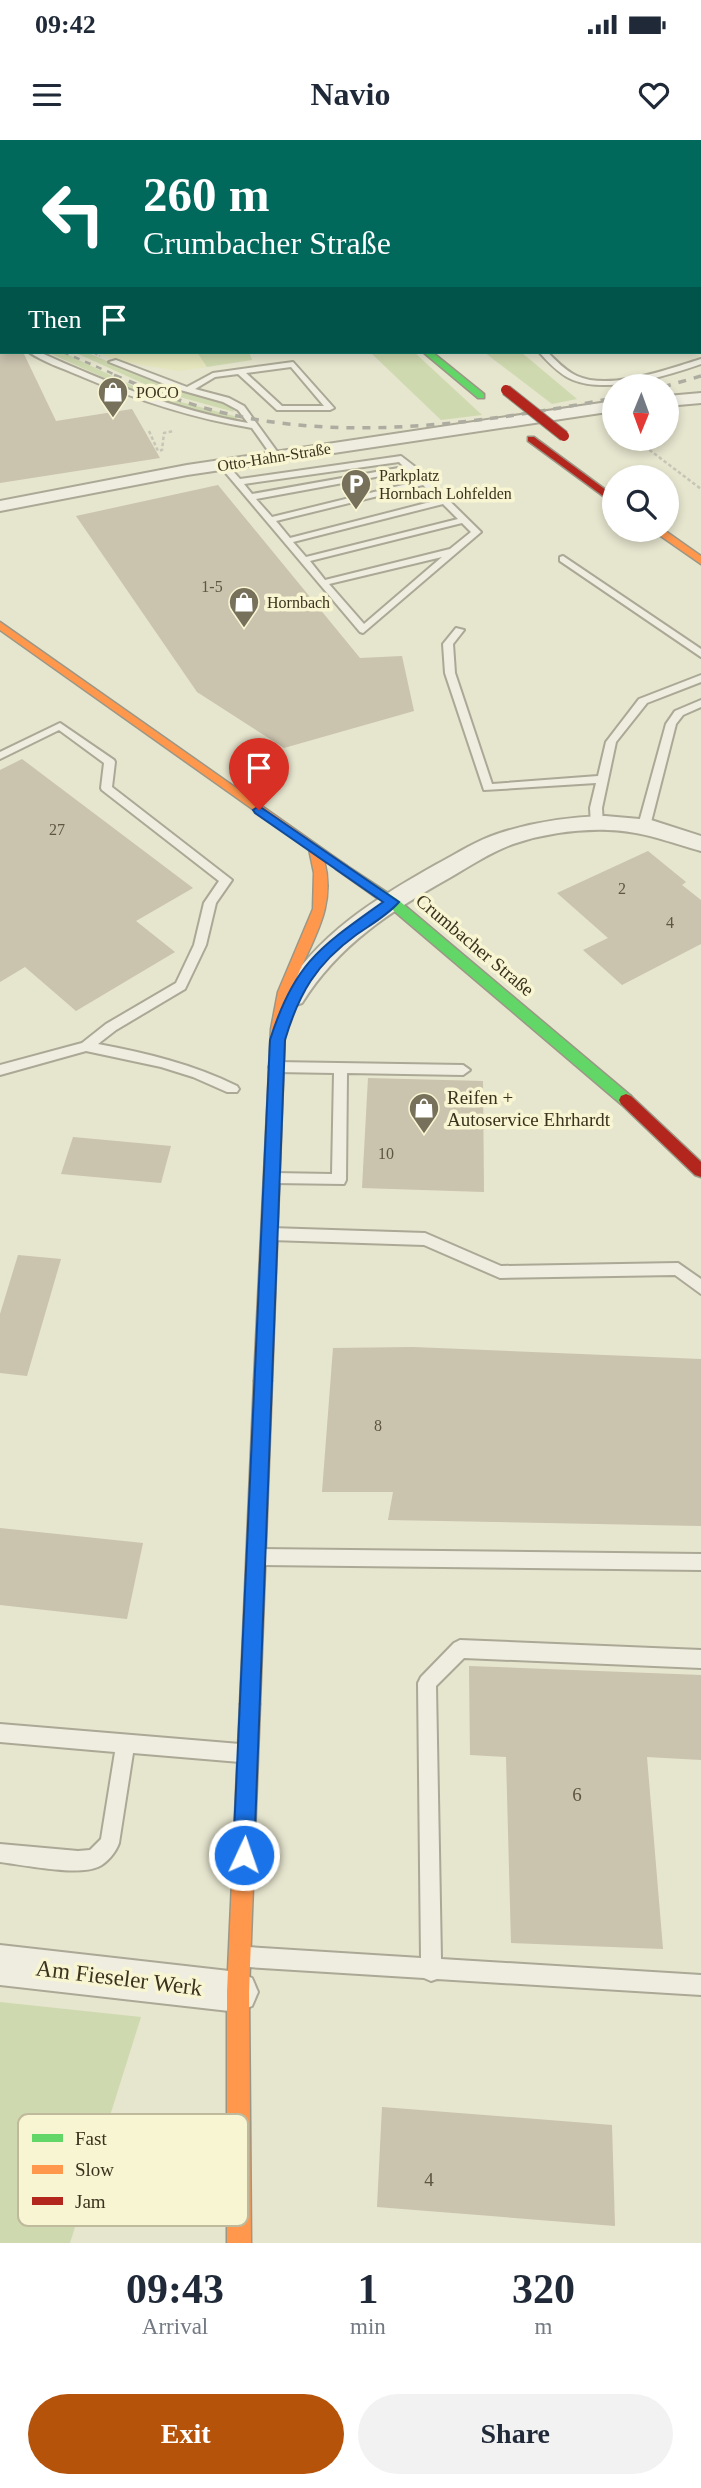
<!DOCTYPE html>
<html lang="en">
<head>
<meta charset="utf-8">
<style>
	:root { --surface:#fff; --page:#f2f2f3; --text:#1f2937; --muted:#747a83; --accent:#b45309 }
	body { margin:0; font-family:Georgia,serif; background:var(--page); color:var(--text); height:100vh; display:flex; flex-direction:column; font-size:26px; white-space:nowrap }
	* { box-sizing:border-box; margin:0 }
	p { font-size:23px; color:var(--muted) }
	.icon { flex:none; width:38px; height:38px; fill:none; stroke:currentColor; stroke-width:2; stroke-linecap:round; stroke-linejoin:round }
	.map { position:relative; height:2103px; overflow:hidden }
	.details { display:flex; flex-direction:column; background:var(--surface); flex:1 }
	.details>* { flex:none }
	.top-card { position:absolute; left:0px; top:0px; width:702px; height:214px; box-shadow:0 4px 10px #0003; background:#00695c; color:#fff; overflow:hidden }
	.needle { width:46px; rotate:181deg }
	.buttons { position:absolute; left:602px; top:234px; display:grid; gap:14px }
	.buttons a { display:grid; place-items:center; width:77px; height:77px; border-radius:50%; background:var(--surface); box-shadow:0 4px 10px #0003; font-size:35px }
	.pin { position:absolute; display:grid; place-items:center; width:60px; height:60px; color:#fff; margin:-72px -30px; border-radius:50% 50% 50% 0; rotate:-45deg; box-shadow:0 0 7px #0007 }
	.pin .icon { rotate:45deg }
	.me { position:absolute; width:77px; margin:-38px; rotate:3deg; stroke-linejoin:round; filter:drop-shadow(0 0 5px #0008) }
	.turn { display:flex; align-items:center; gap:24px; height:147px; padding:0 28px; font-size:32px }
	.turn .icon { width:91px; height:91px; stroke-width:2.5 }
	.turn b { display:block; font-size:49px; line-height:60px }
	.then { display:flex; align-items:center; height:66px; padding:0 28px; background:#0003; gap:14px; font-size:26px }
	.eta { display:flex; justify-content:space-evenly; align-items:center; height:119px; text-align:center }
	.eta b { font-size:42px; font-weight:800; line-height:49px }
	.primary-button { display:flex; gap:14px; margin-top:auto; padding:14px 28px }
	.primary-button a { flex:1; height:80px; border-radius:42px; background:var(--accent); color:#fff; font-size:28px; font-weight:800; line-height:80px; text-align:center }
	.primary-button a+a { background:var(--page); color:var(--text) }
	.status { display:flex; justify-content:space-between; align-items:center; height:49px; padding:0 35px; background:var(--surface); direction:ltr }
	.status svg { height:19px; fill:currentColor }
	header { display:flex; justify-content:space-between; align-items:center; height:91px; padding:0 28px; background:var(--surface); font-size:32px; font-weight:800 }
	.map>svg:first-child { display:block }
</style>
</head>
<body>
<div class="status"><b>09:42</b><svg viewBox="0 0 49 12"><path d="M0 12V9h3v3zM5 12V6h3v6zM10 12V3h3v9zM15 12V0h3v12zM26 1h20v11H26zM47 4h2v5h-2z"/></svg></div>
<header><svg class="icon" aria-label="menu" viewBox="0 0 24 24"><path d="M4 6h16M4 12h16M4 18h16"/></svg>Navio<svg class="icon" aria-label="heart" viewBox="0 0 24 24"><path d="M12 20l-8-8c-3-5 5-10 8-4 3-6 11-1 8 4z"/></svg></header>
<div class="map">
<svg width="701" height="2103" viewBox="0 0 701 2103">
	<rect width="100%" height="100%" fill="#e6e5ce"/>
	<polygon fill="#e5e6bd" points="97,212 197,212 207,227 178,231 114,220"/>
	<g fill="#cfd9af">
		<path d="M47,212H62L150,254L238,277L235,280C168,268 109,240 47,212Z"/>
		<polygon points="74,212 86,212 155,242 231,265 234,272 162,252"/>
		<polygon points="197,212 249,212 252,220 207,227"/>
		<polygon points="370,212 414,212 482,275 441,280"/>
		<polygon points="484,212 521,212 577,259 552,264"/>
		<polygon points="0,1862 141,1877 70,2103 0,2103"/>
	</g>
	<g fill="#cac3ae">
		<polygon points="23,212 56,281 132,269 160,318 0,343 0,214"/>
		<polygon points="218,345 360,518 402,516 414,571 284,608 197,552 76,376"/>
		<polygon points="22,619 193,748 136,781 175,812 76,871 25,827 0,842 0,630"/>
		<polygon points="648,711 686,742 682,745 701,760 701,804 622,845 583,810 608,798 557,753"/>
		<polygon points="368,938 483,941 484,1052 362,1048"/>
		<polygon points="73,997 171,1006 161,1043 61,1034"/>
		<polygon points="18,1115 61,1119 27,1236 0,1233 0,1174"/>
		<polygon points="413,1207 701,1219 701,1386 388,1380 393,1352 322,1352 333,1208"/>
		<polygon points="0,1388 143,1403 127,1479 0,1465"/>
		<polygon points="469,1526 701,1535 701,1620 647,1617 663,1809 511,1803 506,1617 470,1615"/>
		<polygon points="382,1967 612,1985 615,2086 377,2067"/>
	</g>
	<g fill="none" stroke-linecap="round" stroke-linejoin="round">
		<g stroke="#aba896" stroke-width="4">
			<g id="lane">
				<polygon points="77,0 86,0 74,2"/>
				<polygon points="2,20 2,24 0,25 0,21"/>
				<rect x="700" y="56" width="1" height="4"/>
				<rect x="700" y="67" width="1" height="4"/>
				<rect x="700" y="79" width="1" height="4"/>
				<rect x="0" y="195" width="2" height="4"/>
				<path d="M29,212H39C106,242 174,270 248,283L238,270L223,262L177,249L109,222L116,220L187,247L213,233L293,222L334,268L330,270H277L238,234L215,237L195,249L229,258L244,266L281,317L277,320L274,319L252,288C191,278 134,259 78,235C62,228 43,222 29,212ZM291,227L324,266H282L246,233Z"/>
				<path d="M539,212H547C556,220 565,231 577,236C610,251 668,229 701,219V224C667,236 608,254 573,240C560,235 548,222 539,212Z"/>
				<path d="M401,316L414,326L481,392L363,493L360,492L219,325L226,323L240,339ZM399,322L404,327L252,354L244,344ZM408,331L419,341L272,377L256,359ZM423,345L438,360L290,398L276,381ZM443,364L458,379L306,417L293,402ZM462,383L471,392L450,409L325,440L310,421ZM442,417L364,484L329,444Z"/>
				<polygon points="563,416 701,509 701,517 560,421 560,417"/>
				<polygon points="456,488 464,490 453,504 455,533 492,644 598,636 606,602 639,559 701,535 701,542 647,563 616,602 602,668 603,685 597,689 591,685 590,668 596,643 484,650 445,533 443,504"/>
				<polygon points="701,560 701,567 683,575 676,584 650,686 644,690 640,689 638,686 666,584 675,571"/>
				<path d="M60,583L114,620L115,622L112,647L232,740L216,763L206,805L185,849L116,890L98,904C146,913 193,924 237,946L239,949L237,952H227L193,937L161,927L86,911L0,935V925L82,903L106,884L176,843L194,805L204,763L219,741L102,650L101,648L104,623L59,590L0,619V612Z"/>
				<polygon points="276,922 463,925 470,930 463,935 347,933 346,1040 344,1044 274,1043 269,1042 267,1038 269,1034 274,1033 332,1034 334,933 276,932 269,927"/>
				<polygon points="271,1088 425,1093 501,1126 678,1123 701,1139 701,1154 675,1135 500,1138 424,1105 271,1100 266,1098 264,1094 266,1090"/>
				<polygon points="261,1409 701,1414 701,1430 261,1425 255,1423 253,1417 255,1411"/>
				<polygon points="460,1500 701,1510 701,1528 464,1518 436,1546 441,1819 701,1835 701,1855 437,1839 431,1841 424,1838 248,1827 241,1824 238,1817 241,1810 248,1807 421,1818 418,1543 421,1537 454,1503"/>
				<path d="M0,1584L240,1604L246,1607L249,1613L246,1619L240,1622L133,1613L119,1703C116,1712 107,1723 98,1727C78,1736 23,1725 0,1722V1704L78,1711L90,1710L101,1699L115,1612L0,1602Z"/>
			</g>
		</g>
		<g stroke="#aba896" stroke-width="4">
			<g id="street">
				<polygon points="701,253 701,263 667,266 667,256"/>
				<polygon points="614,261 614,271 187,335 0,371 0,361 187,325"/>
				<path d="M605,676L651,680L701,696V711C668,702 643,691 608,690C576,689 543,694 513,704C491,712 471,725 451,737C392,770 338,805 302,863L293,866L284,863L280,857C317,794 375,759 437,724C458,713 477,700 500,693C534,682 569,677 605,676Z"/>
				<polygon points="0,1805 238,1832 252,1838 258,1852 252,1866 238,1872 0,1845"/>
			</g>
		</g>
		<g stroke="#9b9786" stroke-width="3">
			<g id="fast">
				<polygon points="208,0 218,0 206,2"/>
				<polygon points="509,0 515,0 508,2"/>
				<polygon points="0,31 2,31 0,36"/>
				<rect x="0" y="59" width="2" height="4"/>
				<polygon points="423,212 432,212 484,254 484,258 478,258"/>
				<polygon points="341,722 397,759 631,956 633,960 631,964 621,964 387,765 336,729 336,723"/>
			</g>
		</g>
		<g stroke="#9b9786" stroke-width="3">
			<g id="slow">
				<polygon points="116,0 126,0 114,2"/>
				<rect x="0" y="111" width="2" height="4"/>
				<polygon points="652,390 664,390 701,416 701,424"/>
				<path d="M0,482L347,726L341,730L324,720C338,772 307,805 292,851C289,863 287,877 285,889L272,1241L269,1246L263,1249L257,1246L254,1241L271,889L278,852L313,769L314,733L309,709L0,490Z"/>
				<polygon points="250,1554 257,1557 260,1564 249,1852 251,2103 227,2103 227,1852 240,1564 243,1557"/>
			</g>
		</g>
		<g stroke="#9b9786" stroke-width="3">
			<g id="jam">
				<polygon points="256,0 263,0 264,2 257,2"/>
				<polygon points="528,297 534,297 614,356 614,364 528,301"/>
				<polygon points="626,954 631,956 701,1022 701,1037 695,1035 621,964 619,960 621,956"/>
				<polygon points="263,1233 269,1236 272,1241 260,1564 257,1571 250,1574 243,1571 240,1564 254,1241 257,1236"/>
			</g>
		</g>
		<polyline stroke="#c7c5b6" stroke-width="2" stroke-dasharray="2.5 2" stroke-linecap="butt" points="91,212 100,216"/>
		<g stroke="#c7c5b6" stroke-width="2.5" stroke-dasharray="3.5 2.5" stroke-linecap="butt">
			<polyline points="149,291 158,311 162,310 164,293 174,291"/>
			<polyline points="635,299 701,349"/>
		</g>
		<use href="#lane" fill="#eeede0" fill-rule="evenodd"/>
		<use href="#street" fill="#eeede0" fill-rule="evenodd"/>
		<use href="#fast" fill="#63d668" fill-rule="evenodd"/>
		<use href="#slow" fill="#ff974d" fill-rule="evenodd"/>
		<use href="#jam" fill="#b3261e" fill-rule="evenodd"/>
		<polyline stroke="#adaca0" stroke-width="2.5" stroke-dasharray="6 6" stroke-linecap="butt" points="63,212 118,236"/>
		<g stroke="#adaca0" stroke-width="3.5" stroke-dasharray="8 8" stroke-linecap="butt">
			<path d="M114,235C150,250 186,264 224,273C351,303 488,282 614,258"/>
			<polyline points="663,247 701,236"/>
		</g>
		<g stroke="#918e7e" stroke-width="12" stroke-linecap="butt">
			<polyline id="jam-bridge" points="506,250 564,296"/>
		</g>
		<use href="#jam-bridge" stroke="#b3261e" stroke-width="10"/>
	</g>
	<path fill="#1a73e8" stroke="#114b97" stroke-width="2" d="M259,666L399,762C388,775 370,785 356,795C316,824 299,853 285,900L254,1715L251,1723L244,1726L236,1723L233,1715L270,900C294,823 320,807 383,762L255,673L253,670Z"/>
	<defs>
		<g id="shop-pin" transform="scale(1.575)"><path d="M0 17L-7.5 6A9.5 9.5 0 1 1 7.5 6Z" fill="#77715b" stroke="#f8f5d3"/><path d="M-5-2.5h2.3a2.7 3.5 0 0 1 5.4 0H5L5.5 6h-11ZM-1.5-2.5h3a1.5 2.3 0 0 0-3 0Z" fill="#fff"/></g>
		<g id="parking-pin" transform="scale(1.575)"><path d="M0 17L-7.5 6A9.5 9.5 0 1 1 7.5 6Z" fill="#77715b" stroke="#f8f5d3"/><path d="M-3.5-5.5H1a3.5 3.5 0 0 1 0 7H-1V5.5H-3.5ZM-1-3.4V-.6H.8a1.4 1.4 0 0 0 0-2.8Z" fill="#fff"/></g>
	</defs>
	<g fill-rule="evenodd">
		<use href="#shop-pin" x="113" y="252"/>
		<use href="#parking-pin" x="356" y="344"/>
		<use href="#shop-pin" x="244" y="462"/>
		<use href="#shop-pin" x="424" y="968"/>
	</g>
	<g text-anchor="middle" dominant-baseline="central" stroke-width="7" stroke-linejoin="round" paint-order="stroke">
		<g font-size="16" fill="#3b321d" stroke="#f8f5d3" text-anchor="start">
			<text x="136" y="252">POCO</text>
			<text x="379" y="335">Parkplatz<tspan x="379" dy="18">Hornbach Lohfelden</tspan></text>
			<text x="267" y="462">Hornbach</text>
		</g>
		<g font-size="16" fill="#3b321d" stroke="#f8f5d3">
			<text transform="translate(274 317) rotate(-9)">Otto-Hahn-Straße</text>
		</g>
		<g font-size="16" fill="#5f5641">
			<text x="212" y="446">1-5</text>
			<text x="57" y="689">27</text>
			<text x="622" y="748">2</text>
			<text x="670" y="782">4</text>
			<text x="386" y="1013">10</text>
			<text x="378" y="1285">8</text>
		</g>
		<g font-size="19" fill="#3b321d" stroke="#f8f5d3">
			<text transform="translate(475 805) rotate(40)">Crumbacher Straße</text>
		</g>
		<g font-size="19" fill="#3b321d" stroke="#f8f5d3" text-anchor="start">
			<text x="447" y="957">Reifen +<tspan x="447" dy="22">Autoservice Ehrhardt</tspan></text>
		</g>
		<g font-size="19" fill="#5f5641">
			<text x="577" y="1654">6</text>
			<text x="429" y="2039">4</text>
		</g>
		<g font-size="23" fill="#3b321d" stroke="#f8f5d3">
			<text transform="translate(119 1838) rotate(7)">Am Fieseler Werk</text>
		</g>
	</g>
	<rect x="18" y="1974" width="230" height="112" rx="10" fill="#f8f5d3" stroke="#bfba9c" stroke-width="2"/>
	<rect x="32" y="1994" width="31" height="8" fill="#63d668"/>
	<rect x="32" y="2025" width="31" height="9" fill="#ff974d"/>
	<rect x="32" y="2057" width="31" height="8" fill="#b3261e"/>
	<g font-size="19" fill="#3b321d">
		<text x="75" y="2005">Fast</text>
		<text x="75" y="2036">Slow</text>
		<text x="75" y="2068">Jam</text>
	</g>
</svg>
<div class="buttons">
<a><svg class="needle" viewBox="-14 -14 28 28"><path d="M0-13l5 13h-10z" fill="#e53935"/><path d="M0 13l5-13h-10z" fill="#747a83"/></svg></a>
<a><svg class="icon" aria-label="search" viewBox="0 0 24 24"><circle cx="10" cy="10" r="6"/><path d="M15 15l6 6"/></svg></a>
</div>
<div class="pin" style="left:259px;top:670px;background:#d93025"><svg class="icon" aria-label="arrive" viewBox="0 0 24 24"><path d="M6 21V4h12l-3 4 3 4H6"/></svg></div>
<svg class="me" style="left:244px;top:1715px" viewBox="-20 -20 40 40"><circle r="17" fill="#1a73e8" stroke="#fff" stroke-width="3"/><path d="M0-11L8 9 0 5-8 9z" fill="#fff"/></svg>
<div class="top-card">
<div class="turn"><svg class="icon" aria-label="left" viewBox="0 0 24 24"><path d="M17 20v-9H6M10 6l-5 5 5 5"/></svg><div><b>260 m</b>Crumbacher Straße</div></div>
<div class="then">Then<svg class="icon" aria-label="arrive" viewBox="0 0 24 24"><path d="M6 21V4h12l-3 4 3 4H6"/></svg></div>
</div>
</div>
<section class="details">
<div class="eta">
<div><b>09:43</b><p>Arrival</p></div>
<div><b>1</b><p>min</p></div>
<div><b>320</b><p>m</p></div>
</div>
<div class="primary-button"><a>Exit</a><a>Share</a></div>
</section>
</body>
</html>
